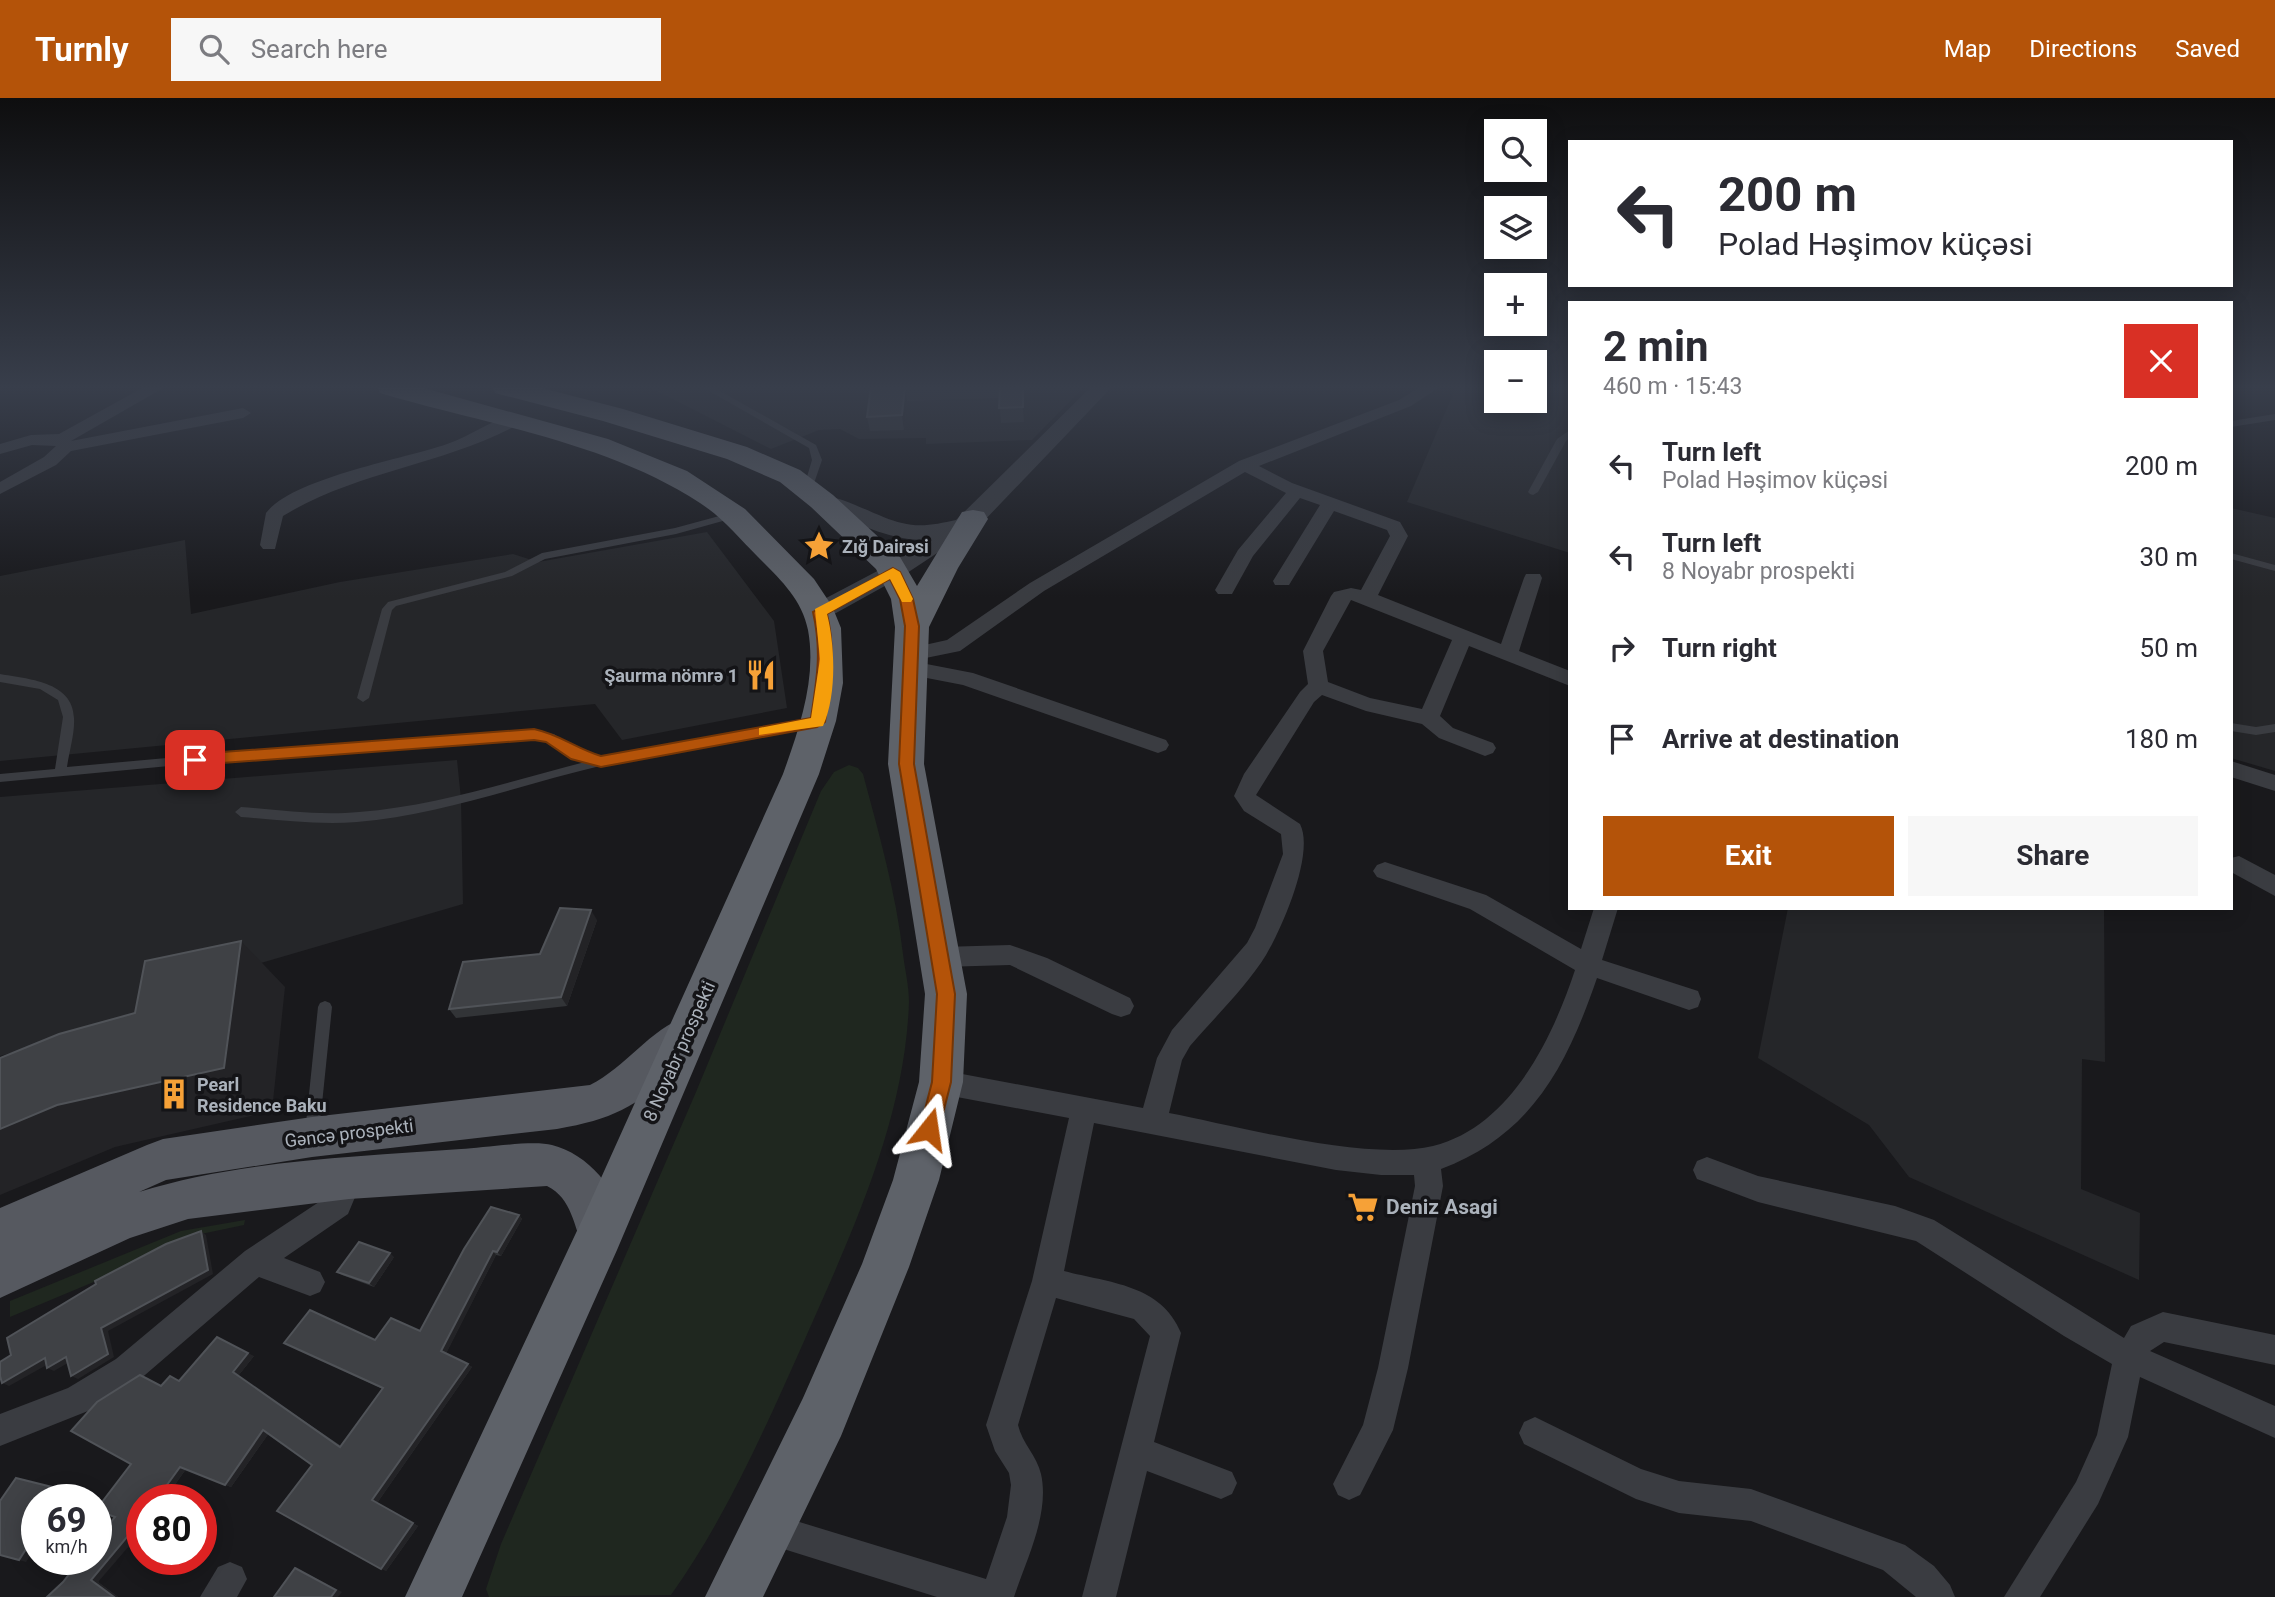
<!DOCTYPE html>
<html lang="en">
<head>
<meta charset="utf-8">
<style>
	:root { --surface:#fff; --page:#f7f7f7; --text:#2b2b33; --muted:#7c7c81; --accent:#b45309 }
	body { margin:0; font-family:Roboto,sans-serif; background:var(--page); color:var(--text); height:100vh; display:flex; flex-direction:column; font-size:26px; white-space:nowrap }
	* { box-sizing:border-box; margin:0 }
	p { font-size:23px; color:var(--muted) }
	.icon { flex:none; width:38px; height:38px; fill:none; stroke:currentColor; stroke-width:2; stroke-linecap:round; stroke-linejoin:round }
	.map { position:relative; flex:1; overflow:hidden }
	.details { position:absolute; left:1568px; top:203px; width:665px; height:609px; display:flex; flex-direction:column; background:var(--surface); border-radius:0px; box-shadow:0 4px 18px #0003 }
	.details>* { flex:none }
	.guide { position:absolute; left:1568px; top:42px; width:665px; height:147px; border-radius:0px; box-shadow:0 4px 18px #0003; background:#fff; color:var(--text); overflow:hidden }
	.tools { position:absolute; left:1484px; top:21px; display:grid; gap:14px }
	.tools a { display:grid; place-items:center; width:63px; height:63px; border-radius:0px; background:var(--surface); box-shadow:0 4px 18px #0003; font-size:35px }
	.speed { position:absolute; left:21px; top:1386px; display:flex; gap:14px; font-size:35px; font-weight:700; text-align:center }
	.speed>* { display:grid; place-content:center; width:91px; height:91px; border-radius:50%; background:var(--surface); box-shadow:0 4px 18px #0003; line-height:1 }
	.speed small { font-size:18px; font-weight:400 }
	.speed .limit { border:10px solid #d22; background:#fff; color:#111 }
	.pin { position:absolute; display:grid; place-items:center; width:60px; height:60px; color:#fff; margin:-30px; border-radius:14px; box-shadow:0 4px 10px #0006 }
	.me { position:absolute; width:77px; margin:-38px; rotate:15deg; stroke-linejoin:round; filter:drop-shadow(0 0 5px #0008) }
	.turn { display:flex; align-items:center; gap:24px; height:147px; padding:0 35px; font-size:32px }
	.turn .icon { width:91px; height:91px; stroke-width:2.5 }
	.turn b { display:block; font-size:49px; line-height:60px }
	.round { display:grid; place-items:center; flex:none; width:74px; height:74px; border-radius:0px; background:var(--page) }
	.overview { display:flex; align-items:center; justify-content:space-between; height:119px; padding:0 35px }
	h1 { font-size:42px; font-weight:700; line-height:52px }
	.button { display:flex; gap:14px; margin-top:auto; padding:14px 35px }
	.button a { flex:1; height:80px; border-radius:0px; background:var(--accent); color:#fff; font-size:28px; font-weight:700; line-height:80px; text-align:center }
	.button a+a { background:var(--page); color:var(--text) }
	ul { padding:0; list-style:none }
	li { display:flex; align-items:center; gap:21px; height:91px; padding:0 35px }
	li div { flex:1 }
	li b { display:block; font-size:26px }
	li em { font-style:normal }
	header { display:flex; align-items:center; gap:42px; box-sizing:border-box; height:98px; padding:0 35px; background:var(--accent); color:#fff }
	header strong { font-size:33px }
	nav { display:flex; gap:38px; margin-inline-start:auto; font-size:24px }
	.search { width:490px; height:63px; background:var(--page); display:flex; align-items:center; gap:18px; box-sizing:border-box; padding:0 24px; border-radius:0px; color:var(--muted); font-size:26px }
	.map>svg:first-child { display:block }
</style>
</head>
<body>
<header>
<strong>Turnly</strong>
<div class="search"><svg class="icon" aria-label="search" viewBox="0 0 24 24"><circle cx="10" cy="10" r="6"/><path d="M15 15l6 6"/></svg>Search here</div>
<nav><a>Map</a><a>Directions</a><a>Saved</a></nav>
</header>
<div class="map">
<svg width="2275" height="1499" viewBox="0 0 2275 1499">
	<rect width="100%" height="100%" fill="#19191c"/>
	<g fill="#252629">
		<polygon points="649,289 1084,289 1032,342 926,346 926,340 859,341 840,331 819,332 771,351"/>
		<polygon points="1456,289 1496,289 1496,303 1535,303 1535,289 1570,289 1570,455 1407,404"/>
		<polygon points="2231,410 2275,420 2275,673 2231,660"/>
		<polygon points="707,434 774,523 787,610 622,642 595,606 0,663 0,478 185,442 191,516 340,484 513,456 538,464"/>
		<polygon points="457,662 461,701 463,806 161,894 153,915 0,958 0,699"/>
		<polygon points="1788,810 2104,810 2105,964 2082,961 2081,1091 2140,1115 2139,1182 1909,1079 1869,1027 1758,960"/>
	</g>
	<g fill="#1f271f">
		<path d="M849,667L858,670L863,676C879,736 896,795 903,856C905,872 909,888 909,904C905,1025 849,1141 801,1250C763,1335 725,1421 671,1497L489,1499L486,1491L501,1446L696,994L821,693L834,674Z"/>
		<polygon points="245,1122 244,1127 182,1140 96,1183 10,1219 10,1203 181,1133"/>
	</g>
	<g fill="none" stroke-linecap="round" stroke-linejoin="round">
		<g fill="#3a3c41" fill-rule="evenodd">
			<polygon points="702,289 713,289 816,347 822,362 811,394 808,395 803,392 812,362 809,350"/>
			<polygon points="2275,316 2275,322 2231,329 2231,323"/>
			<polygon points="1570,332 1570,340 1566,343 1538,394 1533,397 1530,396 1528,394 1557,341"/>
			<polygon points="734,414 739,417 737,419 676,436 545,461 512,478 396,508 392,512 369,600 363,604 357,600 382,511 388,504 505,474 542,455 675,430"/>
			<polygon points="2231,455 2275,467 2275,473 2231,461"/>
			<path d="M0,576C27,581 73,583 74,620C75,635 69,654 67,669L222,655L534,633L554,636L580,654L601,660L814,621L820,625L814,629C743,642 671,652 600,668C520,687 440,717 357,724C319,727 280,722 241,719L235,714L241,709C280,712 320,718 359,714C436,708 511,683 585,664C564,658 556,644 534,641L222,663L0,684V676L55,671L63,619L58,602L40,591L0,584Z"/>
			<polygon points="2231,625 2256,629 2275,626 2275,634 2256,637 2231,633"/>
			<polygon points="325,903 330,905 332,909 319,1035 317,1040 312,1042 307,1040 305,1035 318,909 320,905"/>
		</g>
		<g fill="#3a3c41" fill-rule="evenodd">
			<polygon points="144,289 165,289 71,343 243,310 251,315 243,320 71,353 56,367 0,396 0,384 44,359 56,348 32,347 0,356 0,346 31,337 59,336"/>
			<path d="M1420,289H1440L1411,308L1259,368L1292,385L1400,424L1408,438L1378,497L1501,546L1524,480L1526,476H1540L1542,480L1519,553L1570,573V588L1469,548L1440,618L1453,630L1493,645L1496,650L1493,655L1485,658L1439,640L1422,626L1366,613L1322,597L1314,604L1256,697L1300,726C1315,755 1282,830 1266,857C1247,888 1214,920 1190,948L1182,962L1169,1015C1237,1028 1368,1064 1433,1048C1511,1028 1552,941 1575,872L1470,811L1377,779L1373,773L1377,767L1385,764L1486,797L1581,851L1594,810H1618L1602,862L1698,893L1701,901L1698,909L1689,912L1597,880C1567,967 1532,1037 1441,1071L1443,1088L1408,1270L1393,1332L1360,1397L1349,1402L1338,1397L1333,1386L1363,1327L1378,1270L1415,1088L1414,1077H1381L1336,1072L1094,1025L1064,1173C1109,1185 1161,1186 1181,1235L1154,1344L1232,1374L1237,1385L1232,1396L1221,1401L1147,1373L1116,1499H1082L1150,1238L1134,1221L1056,1200L1018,1327C1022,1345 1037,1358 1041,1376C1050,1416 1026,1462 1014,1499H937L758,1443L754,1431L758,1419L770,1415L986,1481L1007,1419L1011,1387L1009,1375L995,1353L986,1327L1032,1183L1069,1020L941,996L932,992L928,984L932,976L941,972L1143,1010L1157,960L1172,932L1247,845L1255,830L1283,756L1281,736L1244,713L1234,698L1244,676L1300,594L1308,586L1303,553L1331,498L1334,494L1351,490L1361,492L1390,438L1387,432L1334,413L1289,487H1275L1273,483L1320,407L1300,400L1253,458L1232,496H1218L1215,492L1238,452L1286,395L1245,374L1044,493L960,553L911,563L973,575L1166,642L1169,647L1166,652L1158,655L963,587L901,575L898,570L907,563L899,557L902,552L947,542L1030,485L1239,363L1399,302ZM1351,502L1452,542L1422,611L1370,600L1328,584L1323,553Z"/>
			<path d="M511,318L519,323L517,327C443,367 356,373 283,418L275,451H263L260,447L266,415C293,380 404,361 447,346C469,339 489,323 511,318Z"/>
			<polygon points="2231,663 2275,677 2275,693 2231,679"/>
			<polygon points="2239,758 2275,777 2275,798 2231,774 2231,760"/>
			<polygon points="1010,847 1047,860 1130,900 1134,908 1130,916 1121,919 1112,916 1010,867 942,869 933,866 930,859 933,852 942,849"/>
			<polygon points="1707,1059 1758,1078 1895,1108 1934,1122 2124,1240 2131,1228 2163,1214 2275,1237 2275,1267 2164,1244 2150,1253 2275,1308 2275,1340 2140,1279 2128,1339 2098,1406 2040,1499 2004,1499 2076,1384 2097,1337 2112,1266 2064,1238 1916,1143 1758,1104 1697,1081 1693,1072 1697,1063"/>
			<polygon points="349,1067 359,1071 363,1080 348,1116 284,1160 320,1174 325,1184 320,1194 310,1198 259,1179 138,1283 88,1313 0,1348 0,1316 68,1290 116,1261 245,1153 328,1098 339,1071"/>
			<polygon points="1535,1319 1641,1371 1679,1383 1751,1391 1905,1447 1934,1468 1950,1487 1955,1499 1916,1499 1883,1472 1751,1423 1679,1415 1636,1401 1524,1346 1519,1335 1524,1324"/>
			<polygon points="230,1464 242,1469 247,1481 237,1499 200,1499 218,1469"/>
		</g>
		<path fill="#3a3c41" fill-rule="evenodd" d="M1091,289H1112L981,426L901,479L827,520H811L807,514L811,508L885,469L926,442C888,443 849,421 814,408L811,403L814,398C837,393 877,420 902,425C921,430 937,426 956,422Z"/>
		<path fill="#565960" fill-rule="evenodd" d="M687,918L702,923L708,936C700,951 688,961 676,972C634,1010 613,1021 557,1031L312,1059L166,1082L139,1094C241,1062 354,1059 461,1051C483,1050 532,1042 552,1047C594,1057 635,1109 616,1152L600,1158L584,1152C574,1129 572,1100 547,1088L349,1101L188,1121L130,1140L0,1200V1110L147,1047L163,1041L312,1019L590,987C626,969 650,931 687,918Z"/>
		<g fill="#5e6269" fill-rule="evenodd">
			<path d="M377,289H420L608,341L687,373L745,411L814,481L832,508L841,530L843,585L836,623L819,676L617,1152L462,1499H405L583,1120L783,676C799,631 817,581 808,532C802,501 779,480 758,459C739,440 722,419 700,405C605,343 487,327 380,295Z"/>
			<polygon points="492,289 538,289 623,311 747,349 800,372 833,397 900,459 917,488 962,414 973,412 984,414 988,421 958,470 929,529 924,666 967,896 963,984 939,1082 909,1169 841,1338 763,1499 705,1499 803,1300 862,1166 893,1082 919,984 925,896 888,666 895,529 891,501 876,471 811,409 780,384 727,361 603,323 495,295"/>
		</g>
	</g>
	<g fill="#323437">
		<polygon points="871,289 1024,289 1024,324 1001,325 999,300 907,303 904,332 870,333 867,319"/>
		<polygon points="597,822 567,908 456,920 449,911"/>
		<polygon points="519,1117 522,1121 501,1158 496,1157 446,1255 472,1269 377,1405 418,1428 386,1473 312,1367 269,1335 231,1389 186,1371 164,1402 142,1402 98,1484 118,1499 47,1499 63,1484 115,1419 131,1366 161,1288 179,1283 254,1258 238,1278 341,1348 383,1291 284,1245 375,1242 420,1233"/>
		<polygon points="394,1159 374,1189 342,1177 337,1174"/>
	</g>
	<g fill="#232326">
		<polygon points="905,289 907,303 904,332 902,317"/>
		<polygon points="1023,289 1024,289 1024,324 1023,309"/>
		<polygon points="591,812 597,822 567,908 561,899"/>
		<polygon points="241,843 285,889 272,1013 115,1049 0,1097 0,1031"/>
		<polygon points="519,1117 522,1121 501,1158 497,1154"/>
		<polygon points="201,1133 206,1137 213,1176 108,1233 114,1259 78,1281 71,1278 101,1230"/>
		<polygon points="493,1153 496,1157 446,1256 441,1253"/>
		<polygon points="390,1155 394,1159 374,1189 369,1185"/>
		<polygon points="248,1255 254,1258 238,1278 345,1352 233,1274"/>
		<polygon points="66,1259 73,1262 54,1273 47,1270"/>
		<polygon points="45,1260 52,1264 9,1288 2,1285"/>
		<polygon points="468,1266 472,1269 377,1405 418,1428 386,1473 381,1471 372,1402"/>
		<polygon points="263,1332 269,1335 231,1389 225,1387"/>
		<polygon points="180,1369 186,1371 164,1402 156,1402"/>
		<polygon points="64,1392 71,1394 67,1402 58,1402"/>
		<polygon points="142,1421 142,1433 98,1484 118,1499 114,1499 91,1482"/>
		<polygon points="37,1434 37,1447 26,1464 19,1462"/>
		<polygon points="295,1470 300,1472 342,1494 338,1499 331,1499"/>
	</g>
	<g fill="#3f4145" stroke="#505358" stroke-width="2">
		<polygon points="871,289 905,289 902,317 867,319"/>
		<polygon points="1000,289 1023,289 1023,309 999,310"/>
		<polygon points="560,810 591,812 561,899 449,911 463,864 540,856"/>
		<polygon points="241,843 224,970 57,1007 0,1031 0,960 59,936 135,915 145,863"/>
		<polygon points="491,1109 519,1117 497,1154 493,1153 441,1253 468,1266 372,1402 413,1425 381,1471 277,1413 312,1367 263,1332 225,1387 180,1369 156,1402 142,1402 142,1421 91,1482 114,1499 47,1499 63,1484 81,1461 96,1461 96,1442 115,1419 96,1412 131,1366 71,1333 97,1304 140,1277 161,1288 170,1278 179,1283 217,1239 248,1255 233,1274 340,1349 383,1290 284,1245 310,1212 375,1242 391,1220 420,1233 464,1151"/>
		<polygon points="201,1133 208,1172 101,1230 108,1256 71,1278 66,1259 47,1270 45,1260 2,1285 0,1278 0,1264 11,1257 7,1240 96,1186 95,1183 166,1146"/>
		<polygon points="359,1144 390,1155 369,1185 337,1174"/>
		<polygon points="16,1380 64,1392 58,1402 37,1402 37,1434 19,1462 0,1457 0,1403"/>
		<polygon points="295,1470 336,1492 331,1499 274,1499"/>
	</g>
	<linearGradient id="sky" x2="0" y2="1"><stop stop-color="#0e0e0f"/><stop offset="0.58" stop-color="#383e4b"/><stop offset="1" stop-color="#383e4b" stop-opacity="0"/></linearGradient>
	<rect width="2275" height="499" fill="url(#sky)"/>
	<path fill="#b45309" stroke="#753606" stroke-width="2" d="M893,470L900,474L913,501L919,528L914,666L955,896L951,984L939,1031L936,1037L929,1039L923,1037L920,1031L932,984L937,896L899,666L905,528L900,501L890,481L827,516C836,553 830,586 825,624L817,629L601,669L571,661L546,644L534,642L195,667L188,662L195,656L534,631C559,636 577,651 601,658L811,620C817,580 822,553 813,514Z"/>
	<path fill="#f59e0b" d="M893,470L900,474L913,501L911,504H902L890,481L827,516C835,547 837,597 823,628L759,637V630L811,620L820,561L815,511Z"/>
	<defs>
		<g id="sight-bare" transform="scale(2.415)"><path d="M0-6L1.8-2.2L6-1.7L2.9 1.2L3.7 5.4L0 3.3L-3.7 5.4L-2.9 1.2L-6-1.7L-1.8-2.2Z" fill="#f6a137" stroke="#141417" stroke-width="2.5" paint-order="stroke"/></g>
		<g id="restaurant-bare" transform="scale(2.415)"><path d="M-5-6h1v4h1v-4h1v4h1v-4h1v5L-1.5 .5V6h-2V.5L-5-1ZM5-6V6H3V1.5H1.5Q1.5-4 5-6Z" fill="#f6a137" stroke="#141417" stroke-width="2.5" paint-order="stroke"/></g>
		<g id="building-bare" transform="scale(2.415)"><path d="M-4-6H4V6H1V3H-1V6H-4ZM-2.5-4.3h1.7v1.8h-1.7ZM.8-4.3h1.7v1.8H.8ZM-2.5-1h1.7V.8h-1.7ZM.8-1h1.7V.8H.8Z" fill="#f6a137" stroke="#141417" stroke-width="2.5" paint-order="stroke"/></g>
		<g id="supermarket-bare" transform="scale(2.415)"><path d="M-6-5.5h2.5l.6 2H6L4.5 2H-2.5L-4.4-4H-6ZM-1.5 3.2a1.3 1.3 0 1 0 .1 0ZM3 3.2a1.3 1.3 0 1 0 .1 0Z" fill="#f6a137" stroke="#141417" stroke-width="2.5" paint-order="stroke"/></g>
	</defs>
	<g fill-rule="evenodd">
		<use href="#sight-bare" x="819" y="448"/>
		<use href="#restaurant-bare" x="761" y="577"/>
		<use href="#building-bare" x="174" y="996"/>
		<use href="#supermarket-bare" x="1363" y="1109"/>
	</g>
	<g text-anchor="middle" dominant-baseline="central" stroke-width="7" stroke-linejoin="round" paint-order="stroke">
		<g font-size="18" font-weight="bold" fill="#abb2bb" stroke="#141417" text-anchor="start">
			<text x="842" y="448">Zığ Dairəsi</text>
			<text x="738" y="577" text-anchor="end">Şaurma nömrә 1</text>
			<text x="197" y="986">Pearl<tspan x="197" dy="21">Residence Baku</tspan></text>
		</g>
		<g font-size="18" fill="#abb2bb" stroke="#141417">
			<text transform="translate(679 953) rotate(-66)">8 Noyabr prospekti</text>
			<text transform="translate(349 1035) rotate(-7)">Gəncə prospekti</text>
		</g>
		<g font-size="21" font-weight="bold" fill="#abb2bb" stroke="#141417" text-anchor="start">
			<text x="1386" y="1109">Deniz Asagi</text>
		</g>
	</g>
</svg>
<div class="tools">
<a><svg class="icon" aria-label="search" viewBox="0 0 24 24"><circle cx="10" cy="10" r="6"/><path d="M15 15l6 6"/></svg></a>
<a><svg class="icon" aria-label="layers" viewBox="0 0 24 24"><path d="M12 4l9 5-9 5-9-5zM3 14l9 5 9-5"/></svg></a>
<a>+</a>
<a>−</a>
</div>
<div class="speed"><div>69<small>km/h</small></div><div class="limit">80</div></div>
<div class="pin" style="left:195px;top:662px;background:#d93025"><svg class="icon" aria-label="arrive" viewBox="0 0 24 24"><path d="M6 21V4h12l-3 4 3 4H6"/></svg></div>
<svg class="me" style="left:929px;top:1031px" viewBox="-20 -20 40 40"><path d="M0-17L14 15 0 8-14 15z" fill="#b45309" stroke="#fff" stroke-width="4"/></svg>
<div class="guide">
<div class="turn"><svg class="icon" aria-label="left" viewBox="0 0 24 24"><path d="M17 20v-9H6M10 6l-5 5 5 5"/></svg><div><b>200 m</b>Polad Həşimov küçəsi</div></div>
</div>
<section class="details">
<div class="overview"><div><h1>2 min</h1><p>460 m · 15:43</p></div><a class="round" style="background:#d93025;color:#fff"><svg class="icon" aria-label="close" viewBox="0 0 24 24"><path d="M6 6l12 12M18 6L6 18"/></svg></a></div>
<ul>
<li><svg class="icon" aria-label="left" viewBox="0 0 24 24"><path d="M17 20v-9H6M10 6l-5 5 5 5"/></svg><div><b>Turn left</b><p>Polad Həşimov küçəsi</p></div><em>200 m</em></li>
<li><svg class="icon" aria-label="left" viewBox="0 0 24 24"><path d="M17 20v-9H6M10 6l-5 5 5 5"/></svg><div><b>Turn left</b><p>8 Noyabr prospekti</p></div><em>30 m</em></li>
<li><svg class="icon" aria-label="right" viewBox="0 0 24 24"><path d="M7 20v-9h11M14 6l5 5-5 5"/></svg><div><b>Turn right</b></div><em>50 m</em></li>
<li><svg class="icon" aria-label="arrive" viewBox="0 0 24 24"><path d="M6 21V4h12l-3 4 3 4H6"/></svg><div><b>Arrive at destination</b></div><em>180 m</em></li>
</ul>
<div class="button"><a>Exit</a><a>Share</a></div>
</section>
</div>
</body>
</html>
